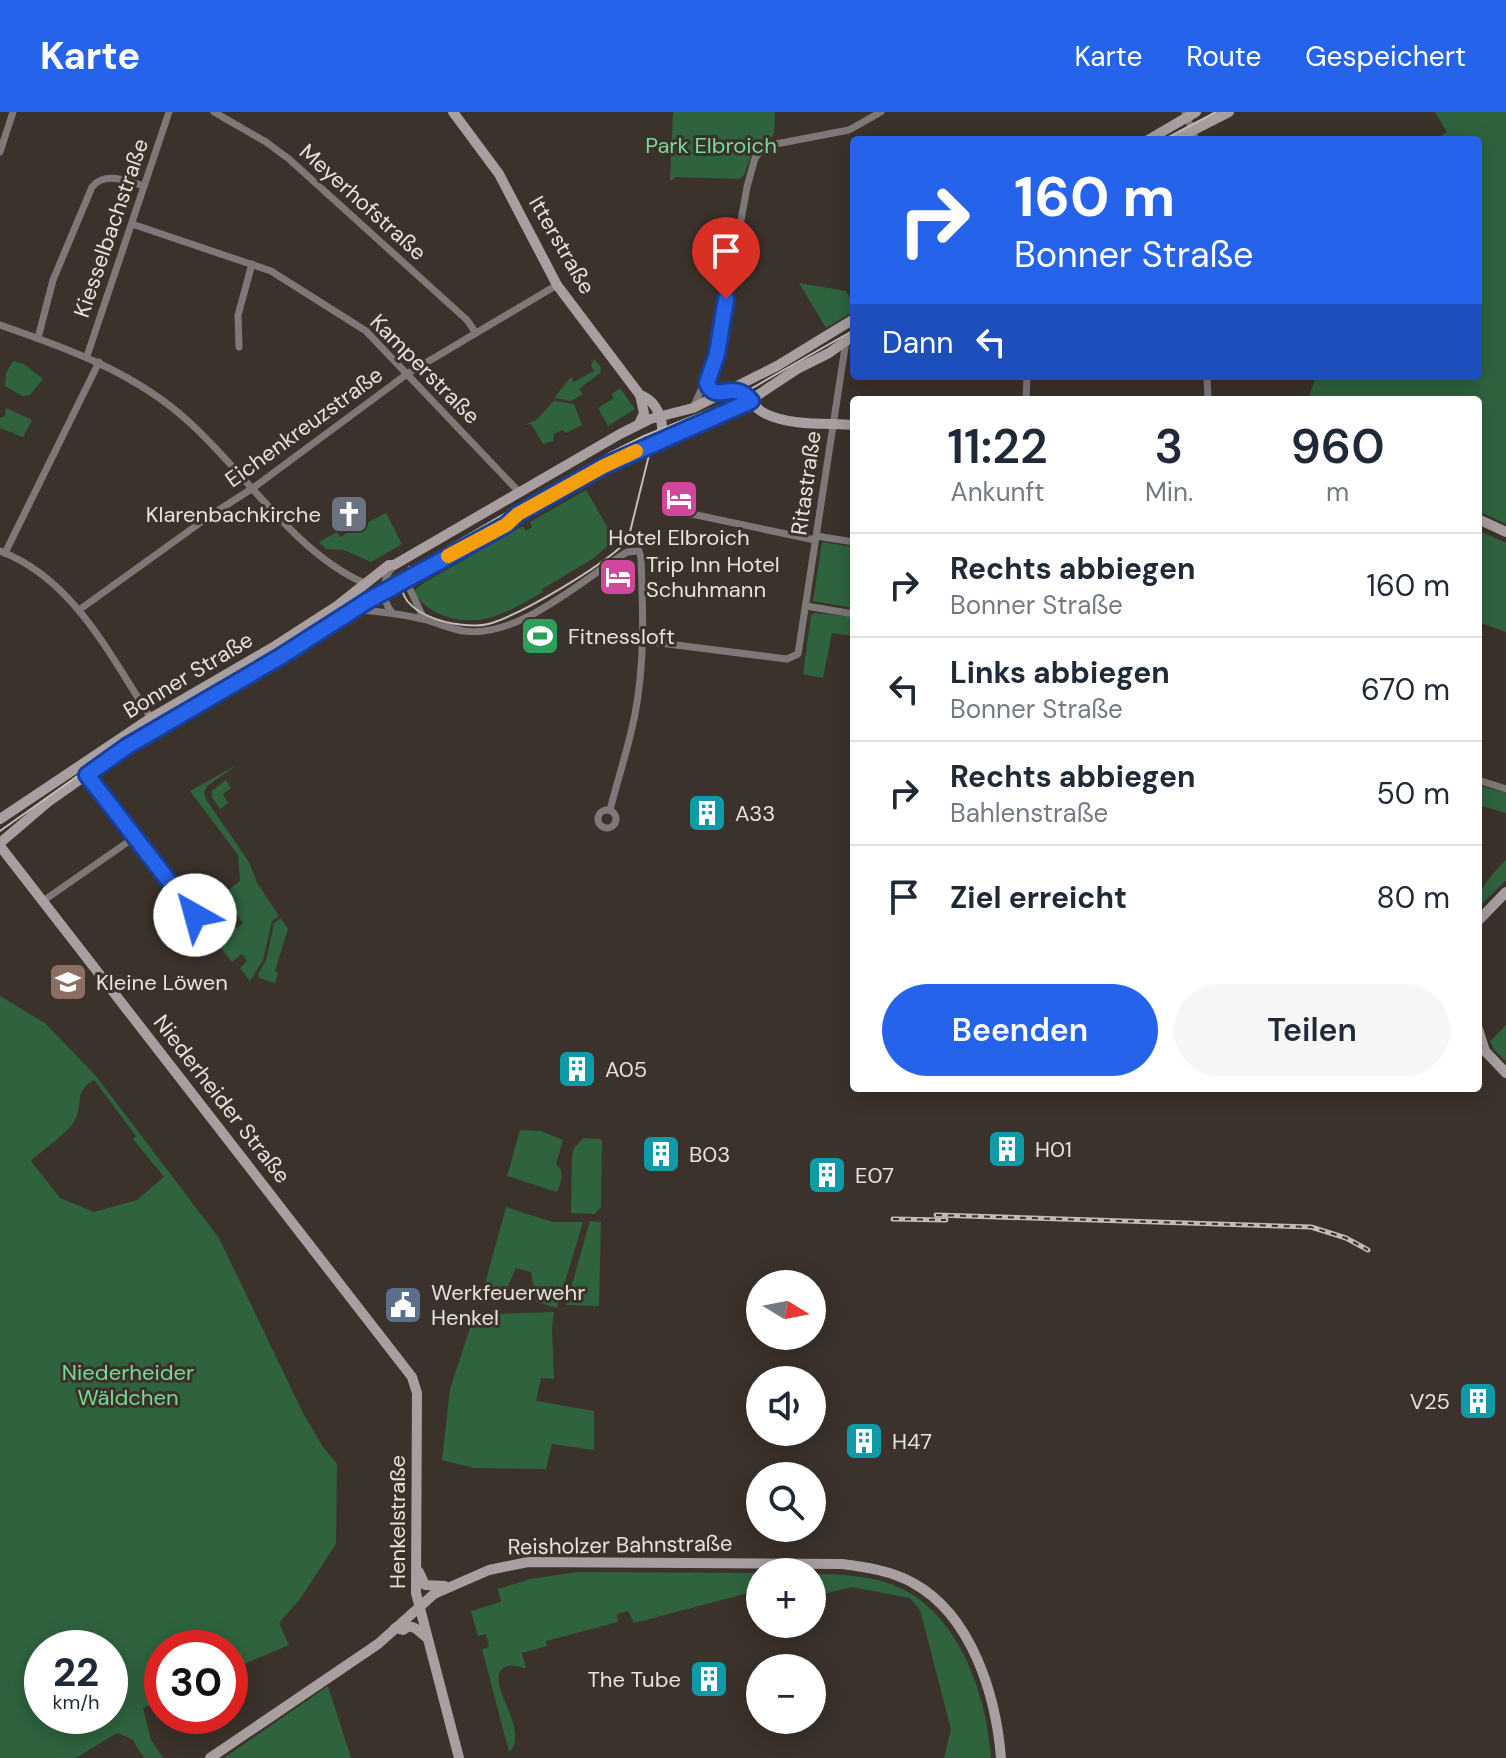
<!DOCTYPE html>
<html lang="de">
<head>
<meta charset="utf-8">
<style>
	:root { --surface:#fff; --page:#f6f6f7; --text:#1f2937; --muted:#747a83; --line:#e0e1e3; --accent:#2563eb }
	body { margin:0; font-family:"DM Sans",sans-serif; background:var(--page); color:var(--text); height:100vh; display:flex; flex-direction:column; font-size:30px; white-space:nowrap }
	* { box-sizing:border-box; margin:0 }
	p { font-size:26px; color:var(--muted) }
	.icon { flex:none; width:44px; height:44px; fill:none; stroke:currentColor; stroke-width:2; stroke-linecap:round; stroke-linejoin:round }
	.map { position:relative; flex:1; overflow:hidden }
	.sheet { position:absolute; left:850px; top:284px; width:632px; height:696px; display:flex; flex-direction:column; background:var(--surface); border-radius:8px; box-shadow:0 4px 20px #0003 }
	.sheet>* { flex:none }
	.banner { position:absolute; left:850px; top:24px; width:632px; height:244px; border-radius:8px; box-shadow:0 4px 20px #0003; background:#2563eb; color:#fff; overflow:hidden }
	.needle { width:52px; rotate:100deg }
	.tools { position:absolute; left:746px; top:1158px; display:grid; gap:16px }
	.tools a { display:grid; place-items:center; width:80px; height:80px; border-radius:50%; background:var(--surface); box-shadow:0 4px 20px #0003; font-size:40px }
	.speed { position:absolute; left:24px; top:1518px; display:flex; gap:16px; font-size:40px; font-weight:700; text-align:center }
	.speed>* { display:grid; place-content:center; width:104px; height:104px; border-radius:50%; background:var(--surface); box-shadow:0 4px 20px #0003; line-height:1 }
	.speed small { font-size:20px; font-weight:400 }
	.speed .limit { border:12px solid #d22; background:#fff; color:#111 }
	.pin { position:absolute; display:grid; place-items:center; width:68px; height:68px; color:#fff; margin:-82px -34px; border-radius:50% 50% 50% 0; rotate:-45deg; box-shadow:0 0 8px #0007 }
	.pin .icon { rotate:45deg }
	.me { position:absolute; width:88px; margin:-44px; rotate:322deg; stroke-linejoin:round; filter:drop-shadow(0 0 6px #0008) }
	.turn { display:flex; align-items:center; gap:28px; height:168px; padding:0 32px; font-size:36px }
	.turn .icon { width:104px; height:104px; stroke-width:2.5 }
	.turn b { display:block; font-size:56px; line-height:68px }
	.then { display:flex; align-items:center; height:76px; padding:0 32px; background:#0003; gap:16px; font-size:30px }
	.eta { display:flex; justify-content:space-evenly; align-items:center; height:136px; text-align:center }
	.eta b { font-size:48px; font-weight:600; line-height:56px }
	.primary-button { display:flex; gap:16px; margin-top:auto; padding:16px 32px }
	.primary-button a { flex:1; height:92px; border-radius:48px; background:var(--accent); color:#fff; font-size:32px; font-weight:600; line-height:92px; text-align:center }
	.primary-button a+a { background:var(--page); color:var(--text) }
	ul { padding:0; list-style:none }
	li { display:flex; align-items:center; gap:24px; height:104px; padding:0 32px; border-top:2px solid var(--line) }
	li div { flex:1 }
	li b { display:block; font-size:30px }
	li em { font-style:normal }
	header { display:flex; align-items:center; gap:48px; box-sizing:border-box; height:112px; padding:0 40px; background:var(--accent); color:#fff }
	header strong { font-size:38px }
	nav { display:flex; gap:44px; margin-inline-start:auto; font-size:28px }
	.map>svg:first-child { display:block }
</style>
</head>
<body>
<header>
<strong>Karte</strong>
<nav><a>Karte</a><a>Route</a><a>Gespeichert</a></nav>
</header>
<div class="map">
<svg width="1506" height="1646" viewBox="0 0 1506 1646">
	<rect width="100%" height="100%" fill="#3b322b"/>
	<g fill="#2f633e" fill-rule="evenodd">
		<path d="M673,0H775C774,36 774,19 753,39L744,63L740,67L676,65L670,69Z"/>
		<polygon points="1435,0 1506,0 1506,412 1478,399 1478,288 1308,288 1316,264 1478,264 1478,28 1435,28 1447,20"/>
		<polygon points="799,171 846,179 854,193 854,199 826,216"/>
		<polygon points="594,247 601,255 600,261 579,277 583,282 571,289 554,286 571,265 574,270 594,259 591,253"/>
		<polygon points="13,249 24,252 43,267 30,283 22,284 5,274 6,261"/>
		<polygon points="620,276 635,297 608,314 598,296 613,287 612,282"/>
		<polygon points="554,289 574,292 582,313 566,321 562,318 554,322 553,329 543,332 531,312 524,313 536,308"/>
		<polygon points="6,296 32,308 23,325 0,316 0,306 5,304"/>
		<path d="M586,378L613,425L610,427L612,430L594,446L542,477L543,480C525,490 505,503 485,507C459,512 427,503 413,479L422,472L523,414L526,419L532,415L530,410Z"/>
		<polygon points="386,401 402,432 371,450 344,438 326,437 319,430 337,420 340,425"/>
		<polygon points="1478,418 1506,431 1506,520 1478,510"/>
		<polygon points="822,430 854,435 854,496 813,489"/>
		<polygon points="814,501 854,505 854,524 832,521 823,566 803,562 811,504"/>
		<polygon points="238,652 207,674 204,681 207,689 249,750 257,771 279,804 272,809 263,848 250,869 240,856 247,849 242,842 232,850 217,831 243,811 222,783 240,769 238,743 190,679"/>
		<polygon points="226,668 231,676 223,682 228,691 220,697 212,685 212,679"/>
		<polygon points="1478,673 1506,681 1506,701 1478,693"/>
		<path d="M1506,748V768L1478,796C1478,775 1492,763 1506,748Z"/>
		<polygon points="281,806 288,817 275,859 278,861 275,871 259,866 258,862 266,849 274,811"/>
		<path d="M0,884L45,911L96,964L219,1126L303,1301L323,1335L337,1352L336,1432L300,1487L279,1511L289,1533L230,1558V1536H162V1588L143,1596L151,1628L163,1646H144L132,1627L117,1621L76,1646H0ZM94,968L136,1024L133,1027L164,1065L137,1088L94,1100L60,1086L31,1049C41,1039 69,1020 75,1008C84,991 73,980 94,968ZM110,1536V1604H42V1536Z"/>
		<polygon points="1506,913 1506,949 1494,938 1490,929"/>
		<path d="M520,1018L541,1019L563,1028L556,1052C565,1060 561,1070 557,1080L507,1064Z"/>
		<polygon points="583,1026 600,1027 602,1029 601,1095 595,1102 571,1101 572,1045 574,1036"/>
		<polygon points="506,1095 552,1110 583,1110 557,1196 536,1190 531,1160 516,1156 505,1181 483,1179"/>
		<polygon points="590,1109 601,1110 599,1194 566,1193"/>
		<polygon points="476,1198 494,1202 554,1200 552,1216 554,1267 541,1266 536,1289 594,1299 594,1338 552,1332 546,1357 474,1356 442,1348 450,1277"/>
		<path d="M577,1460L760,1461V1478L634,1511L628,1499L617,1502L618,1510L546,1529L547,1534L522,1541L526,1556C521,1556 514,1552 508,1554C477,1563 533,1617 509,1640L482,1537L489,1535L486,1522L478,1524L471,1499L501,1490L498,1477L530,1467Z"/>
		<path d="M812,1462C843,1462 881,1464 908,1480C963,1512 987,1587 991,1646H944L951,1617L920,1498L910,1486L851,1475L817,1484L815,1478L812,1479Z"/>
		<polygon points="328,1574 351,1646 224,1646"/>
	</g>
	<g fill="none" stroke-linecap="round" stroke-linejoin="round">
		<g stroke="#7f7879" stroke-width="7">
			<polyline points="214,0 266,30 289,47 467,208 476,221"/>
			<polyline points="1185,0 1196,28"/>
			<polyline points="0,40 13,0"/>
			<polyline points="132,112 271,159 366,219 519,380"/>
			<path d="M0,213C67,236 136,261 189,310C245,360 294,440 364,471"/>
			<path d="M38,226L53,168L92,75C105,59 127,69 144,74"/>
			<polyline points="239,235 238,203 252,152"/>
			<polyline points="87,244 169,0"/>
			<polyline points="1207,264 1208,288"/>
			<polyline points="1026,288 1027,264"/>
			<polyline points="693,296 717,242 747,75 755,46 761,39 776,32 849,18 881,0"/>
			<polyline points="682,400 815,428"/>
			<polyline points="816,424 854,430"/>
			<path d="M0,439C74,467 110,544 151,606L165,610"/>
			<polyline points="5,441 99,250"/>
			<polyline points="406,469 424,507"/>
			<polyline points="806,494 854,502"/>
			<polyline points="79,498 211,403 253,376 407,262 557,173"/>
			<path d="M356,498C379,499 400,502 423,507C436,510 449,517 464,519C518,527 583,467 627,440L639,439L641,446C643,499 645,550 635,602C629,634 618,666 610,698"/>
			<path d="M391,499C382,489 382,466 392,456"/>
			<polyline points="644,529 787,547 798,542 846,229"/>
			<polyline points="87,663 195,803"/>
			<polyline points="1478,668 1506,677"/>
			<circle cx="607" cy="707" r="9"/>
			<polyline points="43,789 135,725"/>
		</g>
		<g stroke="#a99fa0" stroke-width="10">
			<path d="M453,0L499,62L557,173L640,283C658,289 668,315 658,330"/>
			<polyline points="1148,28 1196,0"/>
			<polyline points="1174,28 1229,0"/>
			<path d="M730,277C747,281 751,295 766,302C791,314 827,311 854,313"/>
			<polyline points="639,312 644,301 640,283"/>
			<polyline points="1478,407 1506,420"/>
			<polyline points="0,707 151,606 275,534 337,494 389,453 394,453 620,322 650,307 693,296 777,254 854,207"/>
			<polyline points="0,731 48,690 126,635 280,545 374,486 497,416 506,413 518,402 604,354 740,295 797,257 829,241 854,223"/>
			<polyline points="0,734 412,1265 417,1281 416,1481 459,1646"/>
			<polyline points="1478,809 1506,780"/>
			<polyline points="1478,917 1485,939 1506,961"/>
			<polyline points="419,1460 425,1473 445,1474"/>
			<path d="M395,1516L403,1518C413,1510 418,1519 426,1525"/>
			<path d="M210,1646L378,1532L434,1482L489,1458L528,1450L842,1452C866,1455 892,1459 913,1471C972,1503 996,1584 1001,1646"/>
		</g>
		<g stroke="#c2bbb6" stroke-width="2">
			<polyline points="1163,28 1216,0"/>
			<path d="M409,455C377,500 462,521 492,511C525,500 599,456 624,432L630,420L650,339L655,327L666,317"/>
			<polyline points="0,719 120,634 302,527 406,459 608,342 644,324 726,291 854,218"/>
		</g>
		<g stroke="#c2bbb6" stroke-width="5">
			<g id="rail">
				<polyline points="936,1103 1311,1115 1346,1126 1368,1138"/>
				<polyline points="893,1107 946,1108"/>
			</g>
		</g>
		<use href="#rail" stroke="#3b322b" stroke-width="2" stroke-dasharray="6" stroke-linecap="butt"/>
	</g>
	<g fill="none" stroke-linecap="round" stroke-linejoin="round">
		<g stroke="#184099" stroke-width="20">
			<path id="route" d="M195,803L87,663L126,635L280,545L369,488L506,413L518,402L604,354L751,289C732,266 716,293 707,271L717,242L726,187"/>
		</g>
		<use href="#route" stroke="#2563eb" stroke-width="14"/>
		<polyline stroke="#f59e0b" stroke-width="14" points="448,444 506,413 518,402 604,354 636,339"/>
	</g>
	<defs>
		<g id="hotel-square" transform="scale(2)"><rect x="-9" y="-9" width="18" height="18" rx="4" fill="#d1479c" stroke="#3b322b"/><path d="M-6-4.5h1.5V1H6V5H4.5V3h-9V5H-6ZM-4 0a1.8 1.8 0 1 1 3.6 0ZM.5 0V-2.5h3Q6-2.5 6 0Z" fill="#fff"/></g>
		<g id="church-square" transform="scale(2)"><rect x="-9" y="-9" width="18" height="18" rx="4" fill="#6b7280" stroke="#3b322b"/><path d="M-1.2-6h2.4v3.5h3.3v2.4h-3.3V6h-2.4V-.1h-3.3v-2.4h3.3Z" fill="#fff"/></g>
		<g id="stadium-square" transform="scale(2)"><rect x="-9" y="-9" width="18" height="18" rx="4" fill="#2e9e5b" stroke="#3b322b"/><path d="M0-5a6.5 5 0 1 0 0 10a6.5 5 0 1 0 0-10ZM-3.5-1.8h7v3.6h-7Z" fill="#fff"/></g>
		<g id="building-square" transform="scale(2)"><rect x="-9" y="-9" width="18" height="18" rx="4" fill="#0f9aa8" stroke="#3b322b"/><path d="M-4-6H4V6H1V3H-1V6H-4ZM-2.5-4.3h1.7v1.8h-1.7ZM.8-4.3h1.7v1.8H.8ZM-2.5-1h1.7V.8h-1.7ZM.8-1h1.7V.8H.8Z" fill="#fff"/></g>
		<g id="school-square" transform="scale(2)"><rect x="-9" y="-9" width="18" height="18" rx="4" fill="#8d6e63" stroke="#3b322b"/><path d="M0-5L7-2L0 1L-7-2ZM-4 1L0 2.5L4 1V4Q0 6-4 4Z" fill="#fff"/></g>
		<g id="civic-square" transform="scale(2)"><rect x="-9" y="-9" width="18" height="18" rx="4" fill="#5c6f8a" stroke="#3b322b"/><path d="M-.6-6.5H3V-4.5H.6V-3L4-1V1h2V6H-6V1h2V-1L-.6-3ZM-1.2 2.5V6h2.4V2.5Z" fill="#fff"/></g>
	</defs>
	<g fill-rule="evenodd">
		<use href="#hotel-square" x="679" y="387"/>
		<use href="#church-square" x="349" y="402"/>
		<use href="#hotel-square" x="618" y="465"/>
		<use href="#stadium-square" x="540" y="524"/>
		<use href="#building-square" x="707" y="701"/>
		<use href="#school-square" x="68" y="870"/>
		<use href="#building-square" x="577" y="957"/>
		<use href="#building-square" x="1007" y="1037"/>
		<use href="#building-square" x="661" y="1042"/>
		<use href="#building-square" x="827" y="1063"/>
		<use href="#civic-square" x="403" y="1193"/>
		<use href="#building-square" x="1478" y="1289"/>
		<use href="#building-square" x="864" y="1329"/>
		<use href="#building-square" x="709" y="1567"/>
	</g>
	<g text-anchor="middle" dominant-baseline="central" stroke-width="6" stroke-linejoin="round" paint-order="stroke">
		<g font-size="22" fill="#76dc93" stroke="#3b322b">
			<text x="711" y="33">Park Elbroich</text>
			<text x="128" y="1260">Niederheider<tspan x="128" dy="25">Wäldchen</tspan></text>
		</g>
		<g font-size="22" fill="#e7e1dc" stroke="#3b322b">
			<text transform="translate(363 90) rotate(42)">Meyerhofstraße</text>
			<text transform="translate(111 116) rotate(-71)">Kiesselbachstraße</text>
			<text transform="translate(562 133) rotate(60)">Itterstraße</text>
			<text transform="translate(425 257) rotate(45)">Kamperstraße</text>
			<text transform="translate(304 315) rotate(-36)">Eichenkreuzstraße</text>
			<text transform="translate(806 371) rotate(-82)">Ritastraße</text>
			<text transform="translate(188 563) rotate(-31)">Bonner Straße</text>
			<text transform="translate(222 987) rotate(52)">Niederheider Straße</text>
			<text transform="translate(397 1410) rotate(-90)">Henkelstraße</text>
			<text transform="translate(620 1433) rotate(-1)">Reisholzer Bahnstraße</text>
		</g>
		<g font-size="22" fill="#e7e1dc" stroke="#3b322b" text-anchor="start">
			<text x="321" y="402" text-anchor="end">Klarenbachkirche</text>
			<text x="679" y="425" text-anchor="middle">Hotel Elbroich</text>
			<text x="646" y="452">Trip Inn Hotel<tspan x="646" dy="25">Schuhmann</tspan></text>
			<text x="568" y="524">Fitnessloft</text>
			<text x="735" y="701">A33</text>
			<text x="96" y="870">Kleine Löwen</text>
			<text x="605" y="957">A05</text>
			<text x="1035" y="1037">H01</text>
			<text x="689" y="1042">B03</text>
			<text x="855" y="1063">E07</text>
			<text x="431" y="1180">Werkfeuerwehr<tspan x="431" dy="25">Henkel</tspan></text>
			<text x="1450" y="1289" text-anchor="end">V25</text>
			<text x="892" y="1329">H47</text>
			<text x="681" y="1567" text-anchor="end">The Tube</text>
		</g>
	</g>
</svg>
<div class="tools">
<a><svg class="needle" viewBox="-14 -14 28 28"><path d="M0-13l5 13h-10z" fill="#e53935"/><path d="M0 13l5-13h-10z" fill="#747a83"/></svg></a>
<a><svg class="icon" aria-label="sound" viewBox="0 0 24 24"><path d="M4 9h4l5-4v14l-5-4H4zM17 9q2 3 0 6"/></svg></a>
<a><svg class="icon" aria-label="search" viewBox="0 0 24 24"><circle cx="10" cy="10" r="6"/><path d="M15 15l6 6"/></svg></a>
<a>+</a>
<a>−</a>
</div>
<div class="speed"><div>22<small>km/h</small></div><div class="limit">30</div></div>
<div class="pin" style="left:726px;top:187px;background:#d93025"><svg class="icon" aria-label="arrive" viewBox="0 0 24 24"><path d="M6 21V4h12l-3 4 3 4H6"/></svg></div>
<svg class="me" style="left:195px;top:803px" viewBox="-20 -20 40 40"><circle r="19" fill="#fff"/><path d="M0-13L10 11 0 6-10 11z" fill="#2563eb"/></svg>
<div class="banner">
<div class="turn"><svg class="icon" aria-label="right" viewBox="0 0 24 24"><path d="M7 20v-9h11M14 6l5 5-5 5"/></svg><div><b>160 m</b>Bonner Straße</div></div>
<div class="then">Dann<svg class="icon" aria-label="left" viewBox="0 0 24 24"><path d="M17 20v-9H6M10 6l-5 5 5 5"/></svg></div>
</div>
<section class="sheet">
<div class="eta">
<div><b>11:22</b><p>Ankunft</p></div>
<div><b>3</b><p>Min.</p></div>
<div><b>960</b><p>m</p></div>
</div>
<ul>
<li><svg class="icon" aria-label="right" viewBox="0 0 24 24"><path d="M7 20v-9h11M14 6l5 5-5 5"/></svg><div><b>Rechts abbiegen</b><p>Bonner Straße</p></div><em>160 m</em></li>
<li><svg class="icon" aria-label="left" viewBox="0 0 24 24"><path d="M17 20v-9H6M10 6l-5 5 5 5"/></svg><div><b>Links abbiegen</b><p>Bonner Straße</p></div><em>670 m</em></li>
<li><svg class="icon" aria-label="right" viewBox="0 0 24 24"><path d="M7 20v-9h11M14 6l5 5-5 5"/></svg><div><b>Rechts abbiegen</b><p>Bahlenstraße</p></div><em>50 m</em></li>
<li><svg class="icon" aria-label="arrive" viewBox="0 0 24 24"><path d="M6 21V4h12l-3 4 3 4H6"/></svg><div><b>Ziel erreicht</b></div><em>80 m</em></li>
</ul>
<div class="primary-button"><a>Beenden</a><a>Teilen</a></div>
</section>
</div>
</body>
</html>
